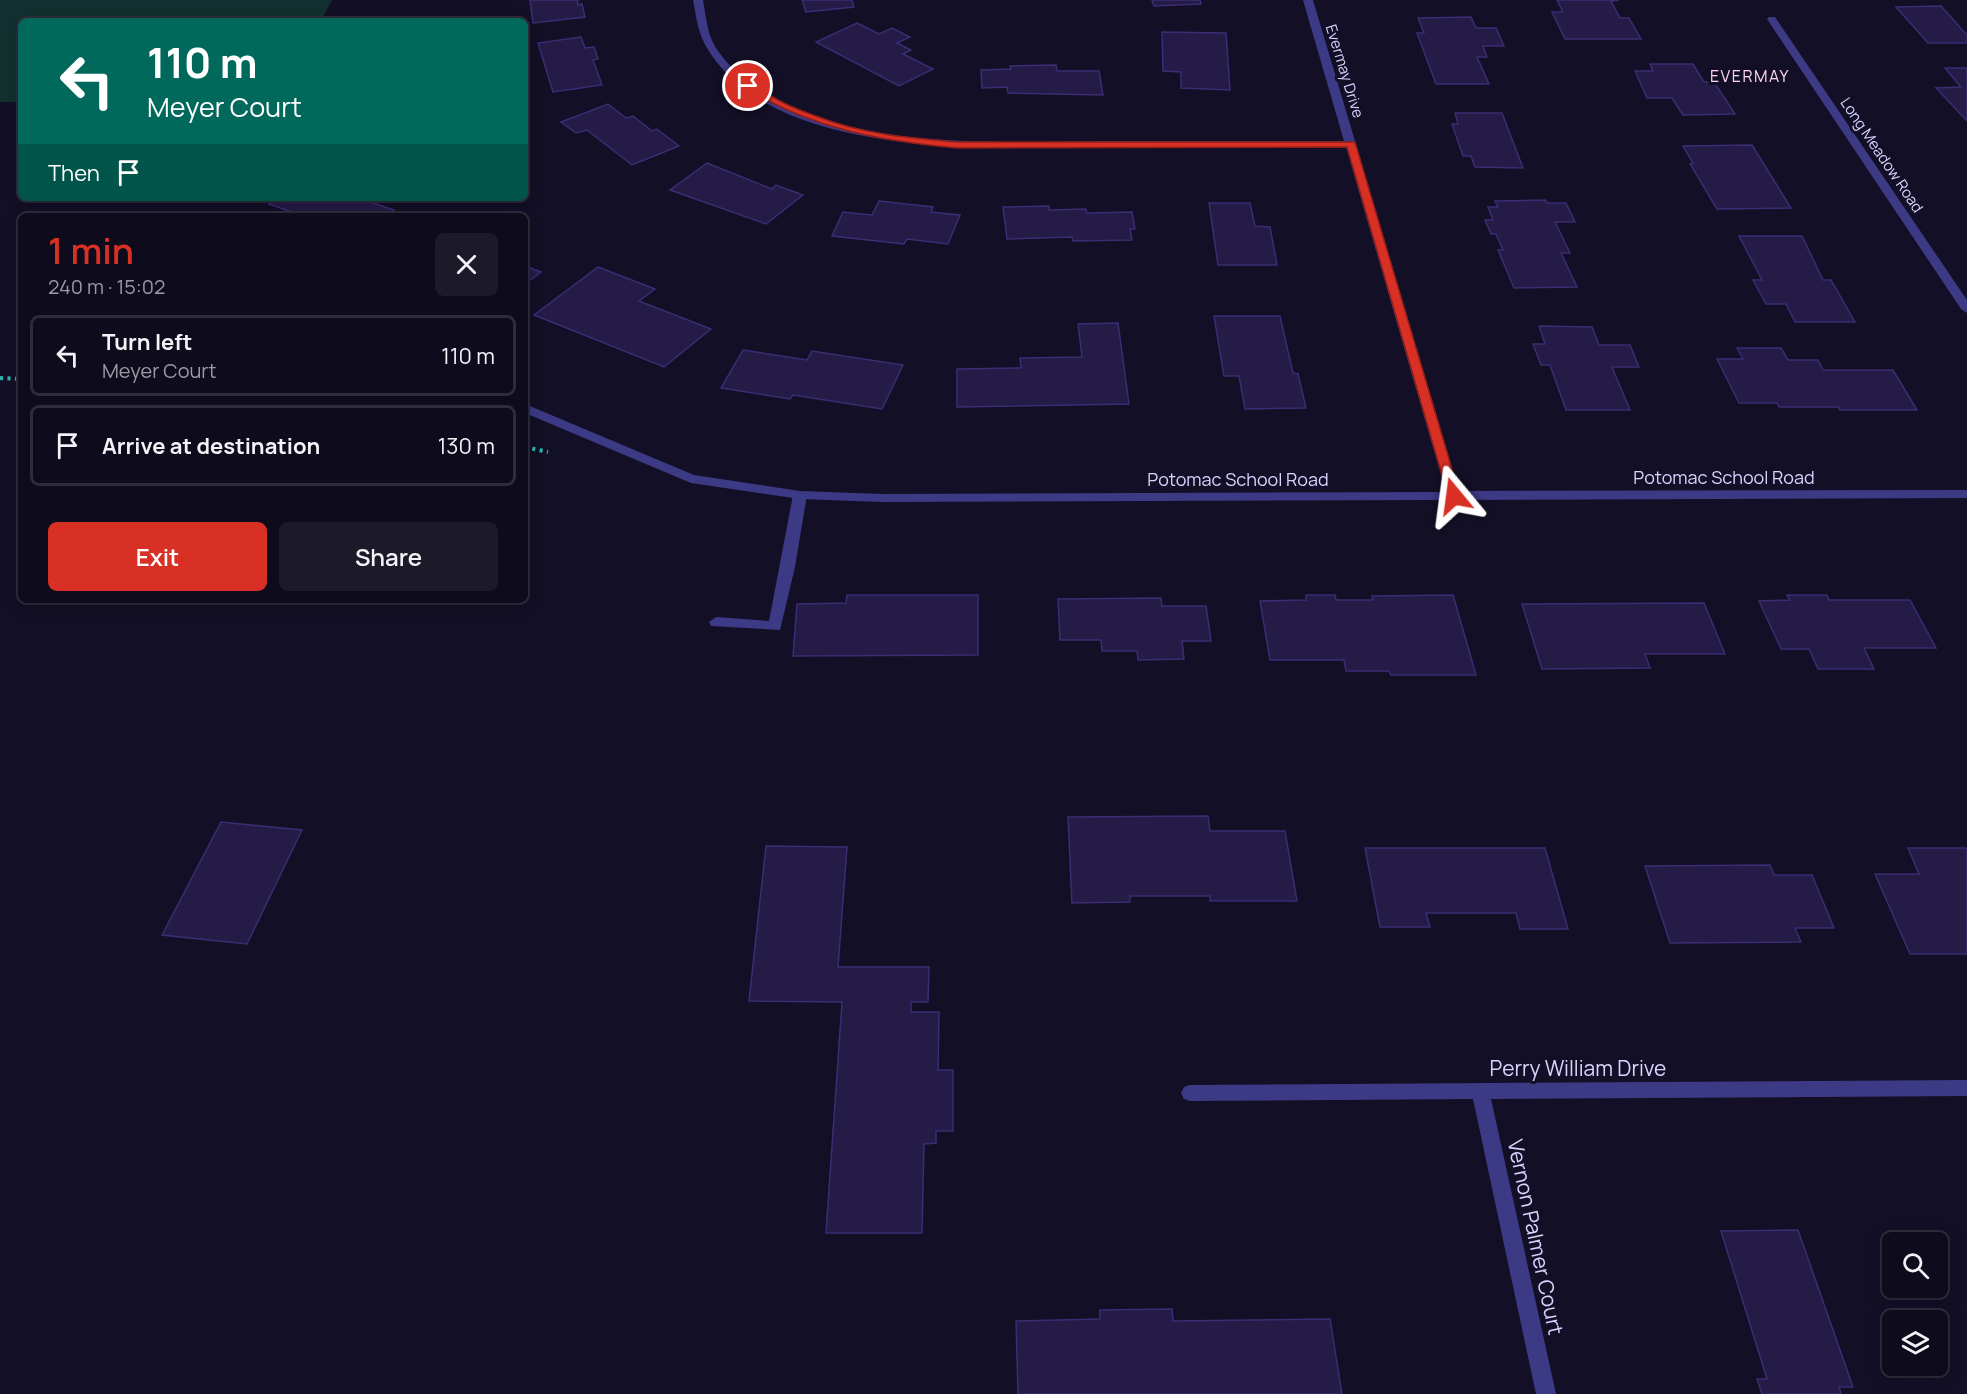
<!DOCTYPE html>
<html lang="en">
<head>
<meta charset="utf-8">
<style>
	:root { --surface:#0e0b1c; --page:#1c1929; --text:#f1f3f6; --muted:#9b9ba3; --line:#2e2b3b; --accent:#d93025 }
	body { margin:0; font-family:Manrope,sans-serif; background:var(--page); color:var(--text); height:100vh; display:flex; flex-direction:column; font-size:22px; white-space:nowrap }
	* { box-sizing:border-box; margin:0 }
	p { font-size:20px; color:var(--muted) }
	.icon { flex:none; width:33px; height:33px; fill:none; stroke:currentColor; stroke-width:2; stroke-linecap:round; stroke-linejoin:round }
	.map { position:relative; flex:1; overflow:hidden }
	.sheet { position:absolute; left:18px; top:213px; width:510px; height:390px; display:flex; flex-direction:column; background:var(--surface); border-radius:9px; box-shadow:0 3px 15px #0003,0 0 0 2px var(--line) }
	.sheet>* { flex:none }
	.guide { position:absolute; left:18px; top:18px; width:510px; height:183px; border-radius:9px; box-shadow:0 3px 15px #0003,0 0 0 2px var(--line); background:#00695c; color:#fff; overflow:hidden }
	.controls { position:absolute; left:1882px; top:1232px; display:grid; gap:12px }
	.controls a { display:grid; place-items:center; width:66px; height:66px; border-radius:9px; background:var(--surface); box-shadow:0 3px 15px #0003,0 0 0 2px var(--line); font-size:30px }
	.pin { position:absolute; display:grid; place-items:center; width:51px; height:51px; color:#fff; margin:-26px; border:3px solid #fff; border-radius:50%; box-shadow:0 2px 6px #0007 }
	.me { position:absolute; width:66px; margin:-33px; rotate:344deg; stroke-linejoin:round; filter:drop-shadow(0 0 4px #0008) }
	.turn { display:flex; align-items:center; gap:21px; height:126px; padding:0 30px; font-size:27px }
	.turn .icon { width:78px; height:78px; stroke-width:2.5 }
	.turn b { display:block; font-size:42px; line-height:51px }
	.then { display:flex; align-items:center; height:57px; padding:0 30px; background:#0003; gap:12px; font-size:22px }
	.round { display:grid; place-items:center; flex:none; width:63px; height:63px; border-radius:9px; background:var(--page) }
	.headline { display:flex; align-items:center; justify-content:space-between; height:102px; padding:0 30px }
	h1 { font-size:36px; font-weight:600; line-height:45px; color:var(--accent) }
	.button { display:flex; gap:12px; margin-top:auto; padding:12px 30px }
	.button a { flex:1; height:69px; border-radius:9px; background:var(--accent); color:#fff; font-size:24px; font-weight:600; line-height:69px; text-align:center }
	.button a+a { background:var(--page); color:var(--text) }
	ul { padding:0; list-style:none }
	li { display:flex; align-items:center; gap:18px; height:81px; margin:0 12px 9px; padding:0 18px; border:3px solid var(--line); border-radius:9px }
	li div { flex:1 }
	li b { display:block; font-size:22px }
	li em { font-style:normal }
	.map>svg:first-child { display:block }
</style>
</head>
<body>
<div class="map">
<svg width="1967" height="1394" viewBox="0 0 1967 1394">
	<rect width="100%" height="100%" fill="#130f26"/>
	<polygon fill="#12302f" points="0,0 332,0 321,21 21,21 21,102 0,102"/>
	<g fill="#241b47" stroke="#3b2d73" stroke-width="1.5">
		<polygon points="530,0 580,0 577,0 578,5 582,4 585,17 533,23"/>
		<polygon points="802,0 852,0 854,7 806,12"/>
		<polygon points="1152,0 1200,0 1201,4 1154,6"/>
		<polygon points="1557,0 1619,0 1611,1 1620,18 1629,18 1641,39 1565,39 1552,12 1563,12"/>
		<polygon points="1941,6 1967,35 1967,43 1928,43 1896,7"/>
		<polygon points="1471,17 1476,28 1496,28 1504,46 1483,46 1487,57 1477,57 1489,84 1436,84 1417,33 1424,33 1418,18"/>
		<polygon points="857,23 879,34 892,28 910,37 897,43 911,50 903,54 933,69 899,86 816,42"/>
		<polygon points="1162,32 1226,33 1230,90 1181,88 1181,72 1163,71"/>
		<polygon points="581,37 585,48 594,47 598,59 593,60 602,85 553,92 538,43"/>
		<polygon points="1650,64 1693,64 1704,82 1714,82 1735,114 1683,115 1672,98 1647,98 1635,71 1653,71"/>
		<polygon points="1056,65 1057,71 1099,71 1103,95 1008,93 1007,87 982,88 981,70 1011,69 1010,66"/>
		<polygon points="1945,68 1967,68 1967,121 1936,88 1961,87"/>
		<polygon points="608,104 626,118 633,116 652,131 657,129 679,146 632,165 587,130 576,133 561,122"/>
		<polygon points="1455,113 1502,113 1523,168 1475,167 1471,156 1463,156 1452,124 1458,124"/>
		<polygon points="1752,145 1791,208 1717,209 1690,164 1693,163 1683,146"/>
		<polygon points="707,163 772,189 776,185 803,195 766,224 670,190"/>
		<polygon points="263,198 359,198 394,210 386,216 303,216 269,204 272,201"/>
		<polygon points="1545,200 1547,203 1566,203 1575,222 1555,222 1570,253 1561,253 1577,287 1514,288 1498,250 1503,250 1496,234 1491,234 1485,220 1493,220 1488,207 1498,207 1495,201"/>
		<polygon points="879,201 933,207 931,212 960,215 948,244 907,239 904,244 832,236 843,212 872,215"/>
		<polygon points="1209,203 1250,203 1255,226 1270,227 1277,265 1218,265"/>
		<polygon points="1049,206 1049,210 1086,209 1087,213 1132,212 1135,229 1130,229 1132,240 1073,241 1072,237 1007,239 1003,207"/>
		<polygon points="1739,236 1802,236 1823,280 1831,280 1855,322 1795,322 1786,304 1766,304 1753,280 1762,280"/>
		<polygon points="525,266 541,272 525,284"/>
		<polygon points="598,267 655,289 639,301 711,329 664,367 534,315"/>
		<polygon points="1214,316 1280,316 1293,373 1298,374 1306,408 1245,409 1239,376 1224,376"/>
		<polygon points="1118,323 1129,404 957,407 957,369 1021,368 1020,358 1082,357 1078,324"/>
		<polygon points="1539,326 1592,327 1599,345 1630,345 1639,367 1612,367 1630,410 1566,410 1550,365 1541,365 1533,344 1545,344"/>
		<polygon points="1737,348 1781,348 1788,360 1818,360 1823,370 1893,370 1917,410 1840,410 1838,407 1779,407 1777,403 1739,403 1717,359 1743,359"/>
		<polygon points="743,350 807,360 812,351 903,365 882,409 793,395 790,399 721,388"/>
		<polygon points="847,595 978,595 978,655 793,656 797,604 846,603"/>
		<polygon points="1306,595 1335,595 1336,600 1373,600 1372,596 1453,595 1476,675 1391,675 1389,671 1346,671 1344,660 1270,660 1260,601 1306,600"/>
		<polygon points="1787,595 1827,595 1829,600 1910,600 1936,648 1864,648 1874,669 1818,669 1809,649 1781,649 1759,601 1790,600"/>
		<polygon points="1161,598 1162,606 1206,606 1211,641 1182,641 1184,659 1138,660 1137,651 1102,651 1101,640 1060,640 1058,599"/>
		<polygon points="1704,603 1725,654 1645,654 1650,668 1542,669 1522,604"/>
		<polygon points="1208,816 1210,831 1285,831 1297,901 1210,901 1210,896 1130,896 1130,902 1072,903 1068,817"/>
		<polygon points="221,822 302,830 247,944 162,935"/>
		<polygon points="766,846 847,847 838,967 929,967 928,1002 911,1002 911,1012 939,1012 938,1070 953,1070 953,1131 936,1131 936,1143 924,1144 922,1233 826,1233 842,1002 749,1001"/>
		<polygon points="1365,848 1545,848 1568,929 1520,929 1516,913 1426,913 1430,927 1380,927"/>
		<polygon points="1908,848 1967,848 1967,954 1910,954 1875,874 1919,874"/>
		<polygon points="1770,865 1774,875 1812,875 1834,928 1795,928 1801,942 1670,943 1645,866"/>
		<polygon points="1798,1230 1853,1387 1839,1387 1841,1394 1762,1394 1757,1379 1767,1379 1721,1231"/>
		<polygon points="1172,1309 1173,1321 1330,1319 1342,1394 1018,1394 1016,1321 1100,1319 1100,1310"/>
	</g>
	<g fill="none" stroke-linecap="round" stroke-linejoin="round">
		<g stroke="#2fb8b0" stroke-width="4" stroke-dasharray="3 4.5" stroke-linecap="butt">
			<polyline points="0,378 21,379"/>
			<polyline points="525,447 548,452"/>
		</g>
		<polygon fill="#3d3a85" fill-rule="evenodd" points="800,491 807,495 795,567 780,630 711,626 709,622 716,617 769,621 793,495"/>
		<g fill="#3d3a85" fill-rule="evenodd">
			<path d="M693,0H703C706,16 707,34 716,48C788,156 995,142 1108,141C1187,141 1265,141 1344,141L1303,0H1313L1459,491L1967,490V498L882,502L800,499L691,483L525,413V404L694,475L800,491L882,494L1446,492L1346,147C1266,147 1185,148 1105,148C992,148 773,160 707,48C698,34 696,16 693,0Z"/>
			<polygon points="1769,17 1775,17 1967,300 1967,313 1961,309 1767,19"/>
			<polygon points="1967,1080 1967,1096 1491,1099 1556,1394 1536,1394 1473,1099 1190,1101 1184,1099 1181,1093 1184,1087 1190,1085"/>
		</g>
	</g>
	<path fill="#d93025" stroke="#8d1f18" stroke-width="1.5" d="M745,84C757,83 771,97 782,102C793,108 805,112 816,116C861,134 910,138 958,142H1355L1460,496L1454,500L1448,496L1347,147L958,148C880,141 813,129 745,88Z"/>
	<g text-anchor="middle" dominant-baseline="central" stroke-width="6" stroke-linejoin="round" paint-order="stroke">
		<g font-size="15" fill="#d9d4ff" stroke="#130f26">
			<text transform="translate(1345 71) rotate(73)">Evermay Drive</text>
			<text transform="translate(1882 155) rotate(56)">Long Meadow Road</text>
		</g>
		<g font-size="16" letter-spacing="1.5" fill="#ffd6f0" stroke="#130f26">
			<text x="1750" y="76">EVERMAY</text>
		</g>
		<g font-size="18" fill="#d9d4ff" stroke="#130f26">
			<text x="1724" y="477">Potomac School Road</text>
			<text x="1238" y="479">Potomac School Road</text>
		</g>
		<g font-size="21" fill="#d9d4ff" stroke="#130f26">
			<text x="1578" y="1068">Perry William Drive</text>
			<text transform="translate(1536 1237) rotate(78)">Vernon Palmer Court</text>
		</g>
	</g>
</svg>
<div class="controls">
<a><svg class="icon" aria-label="search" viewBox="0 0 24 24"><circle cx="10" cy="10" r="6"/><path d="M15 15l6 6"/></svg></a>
<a><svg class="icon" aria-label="layers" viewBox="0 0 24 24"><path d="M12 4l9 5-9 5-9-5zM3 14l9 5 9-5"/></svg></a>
</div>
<div class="pin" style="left:748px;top:86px;background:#d93025"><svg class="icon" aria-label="arrive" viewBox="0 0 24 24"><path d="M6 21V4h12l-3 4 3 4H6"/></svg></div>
<svg class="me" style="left:1454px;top:496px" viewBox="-20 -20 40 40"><path d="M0-17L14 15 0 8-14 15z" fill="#d93025" stroke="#fff" stroke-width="4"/></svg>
<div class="guide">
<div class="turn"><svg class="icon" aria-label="left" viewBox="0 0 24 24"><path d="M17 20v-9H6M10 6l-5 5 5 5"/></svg><div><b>110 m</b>Meyer Court</div></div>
<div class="then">Then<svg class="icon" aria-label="arrive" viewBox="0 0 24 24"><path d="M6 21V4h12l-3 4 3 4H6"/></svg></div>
</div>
<section class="sheet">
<div class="headline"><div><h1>1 min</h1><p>240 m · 15:02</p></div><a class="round"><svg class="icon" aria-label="close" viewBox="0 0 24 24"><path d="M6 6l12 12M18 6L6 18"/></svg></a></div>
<ul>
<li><svg class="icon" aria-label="left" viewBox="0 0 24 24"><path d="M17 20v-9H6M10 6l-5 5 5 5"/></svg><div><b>Turn left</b><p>Meyer Court</p></div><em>110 m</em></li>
<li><svg class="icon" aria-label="arrive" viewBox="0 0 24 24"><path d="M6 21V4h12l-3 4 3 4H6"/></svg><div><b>Arrive at destination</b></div><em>130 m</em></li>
</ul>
<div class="button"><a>Exit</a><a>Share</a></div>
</section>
</div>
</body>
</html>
